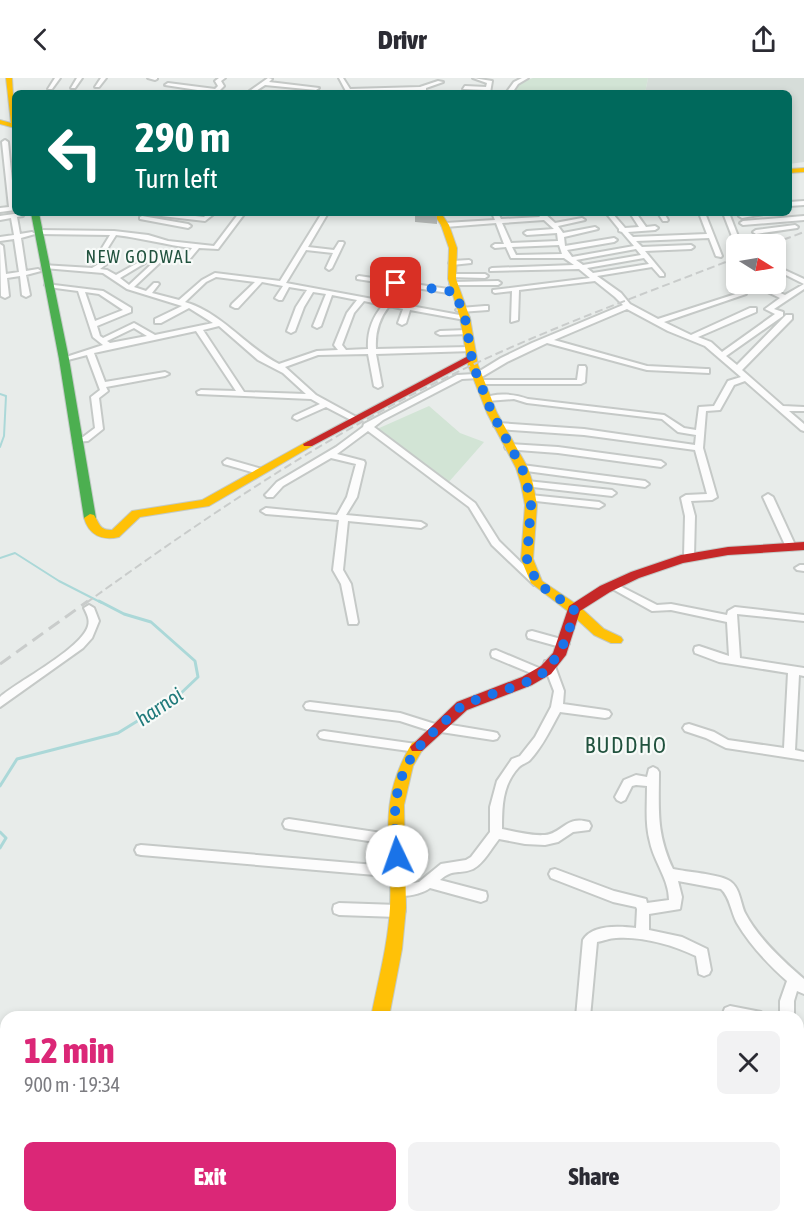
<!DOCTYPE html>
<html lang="en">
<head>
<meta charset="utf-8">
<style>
	:root { --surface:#fff; --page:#f2f2f3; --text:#2b2b33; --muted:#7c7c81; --accent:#db2777 }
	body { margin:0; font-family:"Asap Condensed",sans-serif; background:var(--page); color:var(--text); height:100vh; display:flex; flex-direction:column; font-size:22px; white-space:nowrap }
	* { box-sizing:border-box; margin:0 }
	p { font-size:20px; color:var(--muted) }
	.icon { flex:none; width:33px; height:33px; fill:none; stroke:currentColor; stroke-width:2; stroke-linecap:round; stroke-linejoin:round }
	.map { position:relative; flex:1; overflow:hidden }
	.sheet { position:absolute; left:0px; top:933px; width:804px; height:212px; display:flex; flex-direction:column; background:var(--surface); border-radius:18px 18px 0 0; box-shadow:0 3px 9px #0003 }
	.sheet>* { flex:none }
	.hud { position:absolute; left:12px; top:12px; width:780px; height:126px; border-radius:9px; box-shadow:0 3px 9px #0003; background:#00695c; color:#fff; overflow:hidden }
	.needle { width:39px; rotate:101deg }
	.controls { position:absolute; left:726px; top:156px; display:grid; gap:12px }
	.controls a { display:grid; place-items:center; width:60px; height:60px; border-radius:9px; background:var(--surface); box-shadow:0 3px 9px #0003; font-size:30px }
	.pin { position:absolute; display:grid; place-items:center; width:51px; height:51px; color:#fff; margin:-26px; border-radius:12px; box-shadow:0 3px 9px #0006 }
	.me { position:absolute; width:66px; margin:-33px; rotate:357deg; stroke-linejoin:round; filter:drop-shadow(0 0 4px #0008) }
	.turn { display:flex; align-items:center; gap:21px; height:126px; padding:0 24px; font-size:27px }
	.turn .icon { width:78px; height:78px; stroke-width:2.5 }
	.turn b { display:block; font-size:42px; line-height:51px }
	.round { display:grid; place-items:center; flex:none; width:63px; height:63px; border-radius:9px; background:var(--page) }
	.head { display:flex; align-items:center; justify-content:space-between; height:102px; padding:0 24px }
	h1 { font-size:36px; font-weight:800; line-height:45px; color:var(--accent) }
	.primary-button { display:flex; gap:12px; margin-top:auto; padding:12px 24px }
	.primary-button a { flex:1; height:69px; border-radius:9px; background:var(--accent); color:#fff; font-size:24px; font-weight:800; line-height:69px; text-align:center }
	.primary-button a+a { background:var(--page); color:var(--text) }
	header { display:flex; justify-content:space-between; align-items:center; height:78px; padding:0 24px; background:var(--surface); font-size:27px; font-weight:800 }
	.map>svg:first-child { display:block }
</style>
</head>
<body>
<header><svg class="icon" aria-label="back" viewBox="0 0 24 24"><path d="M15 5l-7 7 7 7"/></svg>Drivr<svg class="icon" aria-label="share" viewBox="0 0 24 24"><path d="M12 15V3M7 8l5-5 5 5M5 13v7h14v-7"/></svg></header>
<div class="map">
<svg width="804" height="1144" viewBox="0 0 804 1144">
	<rect width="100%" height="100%" fill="#e8ecea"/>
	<polygon fill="#d6ddd9" points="648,0 804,0 804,84 789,86 789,15 645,15"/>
	<g fill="#d2e4d5">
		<polygon points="533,0 648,0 645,15 513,15 521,4"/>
		<polygon points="429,328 460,355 484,364 447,406 377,351"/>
	</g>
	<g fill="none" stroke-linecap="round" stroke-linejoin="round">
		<g stroke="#abd8d8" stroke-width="2">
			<polyline points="0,316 6,318 4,358 0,369"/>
			<polyline points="0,480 15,475 59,503 102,525"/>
		</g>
		<g stroke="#abd8d8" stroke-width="3">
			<polyline points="0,708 17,681 118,655 178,618 198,599 195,583 151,544 124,536 99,523"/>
			<polyline points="0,754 6,760 0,770"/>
		</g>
		<g stroke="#c5c9c7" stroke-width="4">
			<g id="street">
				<polygon points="55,0 60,0 52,11 48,11"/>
				<polygon points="77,0 82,0 75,10 71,10"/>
				<polygon points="101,0 106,0 99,9 95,9"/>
				<polygon points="148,0 157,0 157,1 155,2"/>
				<polygon points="219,0 225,0 221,3 224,8 217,15 165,7 168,5 215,11 218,8 215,3"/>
				<polygon points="268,0 272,1 269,4 319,10 316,12 265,7 253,15 247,15"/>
				<polygon points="339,0 343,0 350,11 420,9 438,3 443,4 426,10 426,15 420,15 420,13 347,15"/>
				<polygon points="473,0 492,3 490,15 484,15 485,12 463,11 465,8 486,9 487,5"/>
				<polygon points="522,0 528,0 518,6 512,15 506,15 514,4"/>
				<polygon points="5,62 8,64 15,132 0,134 0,130 9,129 2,64"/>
				<polygon points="804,123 804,127 789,128 789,124"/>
				<polygon points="21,135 23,136 23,138 17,139 20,156 32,154 35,156 21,160 26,193 38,191 41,193 26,197 30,217 26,219 22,217 20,198 7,200 9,218 5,220 1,218 0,166 3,168 6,196 19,194 14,161 0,163 0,159 14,157 11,140 0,142 0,138"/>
				<polygon points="150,135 169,135 204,139 208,135 215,135 205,143 153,137"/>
				<path d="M239,135H245L218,171L199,170L189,182L187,183L184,181L192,170C166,167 142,160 116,157L104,176L102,177L99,175L110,157L39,156L36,154L39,152L114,153L148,157L168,163L214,168Z"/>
				<path d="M322,135H328L308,169L334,172L339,164H343L344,165L332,190L329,192L326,190L333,175L306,172L286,205L465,238L469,240L465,242L410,232L406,245L402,247L398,245L403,231L389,228C379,241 375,254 376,271L470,269L474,271L473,273L376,276L382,308L378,310L374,308L368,276L318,277L285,289L316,317L358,340L357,342H351L326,329L297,342L293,340L294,338L320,326L311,321L198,316L197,314L201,312L236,313L196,253L94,275L105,304L165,294L169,296L165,298L106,309L108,313L99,320L103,351L88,363L73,364V360L83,359L95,350L91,319L100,312L87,277L64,283L60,281L103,267L93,259L78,213L48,209L45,207L46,206L103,213L131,230V234L97,248L100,258L103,260L134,245L155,257L213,245L189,230L161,245H155V241L182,228L127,211L103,195L44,190L42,189V187L92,190L110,179L112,180V182L100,191L107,192L116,197L141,183H145V185L120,200L129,207L157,181L142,176V174L161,178L166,174L180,178L181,179L178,181L167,178L134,209L146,213L154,205H158L159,206L152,215L179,222L202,202L215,195L280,203ZM216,199L255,204L232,226L231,228L235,230H238L262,204L283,208L275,220L279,222H282L289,209L307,212L296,229L287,253L291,255L295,253L304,229L313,214L326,216L313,248L317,250L321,248L332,217L357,222L347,235L334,267L338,272L317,273L279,286C246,269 222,235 185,224L206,204ZM85,214L99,216L123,232L95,243ZM364,223L383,227C372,240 367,254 368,271L346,272L342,267L354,235ZM219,248L258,282L283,295L306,316L244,314L203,252ZM134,250L147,258L110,265L107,263Z"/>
				<path d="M492,135H498L501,141L540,139L537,135H544L555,145L582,140L585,142L558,148L563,155L595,149L598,151L564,159L565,168L614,160L617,162L614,164L567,172L572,179L634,168L622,154L619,153V151L606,135H612L625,150L639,149L630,135H636L646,149L655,148L658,150L655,152L628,154L633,159L707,156L699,135H705L722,178L721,179L716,178L709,160L636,163L642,169L691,167L694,169L691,171L645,173L664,196V198H660L652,189L597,198L621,215L630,226L658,241L742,214H746V216L664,244L691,257L750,230H756V234L698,259L711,264L722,274L775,236L765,231L780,220L753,207L752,206H760L785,217L804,206L776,192V188L804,201V211L774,231L783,234V238L726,278L737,287L786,237H792V241L742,292L783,328L804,329V333H789L804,346V353L801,352L745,303L734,307L720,332L706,333L703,370L717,419L712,422L691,423L695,438L694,478L692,480H686L684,478L685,438L681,420L686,417L707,416L695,372L584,357L498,351L494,348L498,345L584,351L695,367L696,357L678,354L662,341L527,325L514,321L487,323L483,321C495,314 515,316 528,321L664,337L684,350L696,352L699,329L714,328L728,303L741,299L705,268L668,253L627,231L554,262L647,288L706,291H709V295L647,292L547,265L507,284L480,300L462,301L383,342L374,349L475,425L499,463L540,503L542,505L540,507H534L492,467L469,429L368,353L337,376L364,383L365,385L357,419L346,437L421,444L426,447L421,450L348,443L343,492L351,506L358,544L357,546H349L341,506L333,492L339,442L266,436L261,433L266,430L337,437L347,419L356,386L331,380L283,408L273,419H267L265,417L267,415L277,404L336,369L363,349L364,346L457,297L475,296L501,280L532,265L623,227L615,219L595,203L519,212L518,242L511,244L512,213L495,215L493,214V212L590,200L579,191L490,193V191L492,190L574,187L564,180H511L506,169L495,170L492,168L495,166H504L496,145L445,149L442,147L445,145L495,142ZM544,142L554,151L527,153L524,155L527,157L557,155L558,163L511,165L502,145ZM559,167L562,176L516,177L512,169ZM636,171L641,177L583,187L576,182ZM644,180L649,186L593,195L587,190Z"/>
				<polygon points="658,135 664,135 668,142 667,143 663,143"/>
				<polygon points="723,135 729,135 741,166 736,168 735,166"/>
				<polygon points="751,135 769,135 742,140 739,138"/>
				<polygon points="142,138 188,146 191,148 188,150 140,141 140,139"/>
				<polygon points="804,138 804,142 743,147 740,145 743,143"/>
				<polygon points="795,147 798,149 797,150 756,156 753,154 756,152"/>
				<polygon points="469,182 471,183 471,185 452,187 449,185 452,183"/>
				<polygon points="730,193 736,194 736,199 730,195"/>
				<polygon points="452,196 485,196 488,198 485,200 450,199 450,197"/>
				<polygon points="359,198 455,212 459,214 455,216 357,201 357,199"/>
				<polygon points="453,204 498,203 501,205 498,207 451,207 450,206"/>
				<polygon points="485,228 488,228 488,232 460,234 456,232 460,230"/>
				<polygon points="467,252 471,254 470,256 440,257 436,255 440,253"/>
				<polygon points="579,288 585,288 586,290 585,304 581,306 480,306 476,304 480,302 577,302"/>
				<polygon points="509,366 558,369 661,383 665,386 661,389 558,375 506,371 505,369"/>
				<polygon points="227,381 262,391 263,393 259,396 224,386 223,384"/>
				<polygon points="522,387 645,403 649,406 645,409 519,392 518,390"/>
				<polygon points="527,403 612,412 616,415 612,418 524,408 523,406"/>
				<polygon points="768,416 773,419 796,469 794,471 791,472 786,469 763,419"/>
				<polygon points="530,417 599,424 604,427 599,430 527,422 525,420 527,418"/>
				<polygon points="800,487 804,487 804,493 797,492 795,490"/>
				<polygon points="612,504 657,527 671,526 727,537 728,533 735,529 804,537 804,543 737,536 740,580 804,590 804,598 799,597 795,672 804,674 804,682 726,670 706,660 685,653 683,650 685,647 689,646 714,654 728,662 784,670 788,595 719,584 695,575 694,572 695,569 699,568 729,578 727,544 671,532 652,533 609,509 607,507"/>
				<path d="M89,527L94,530L99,543L92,560L83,570L0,629V619C20,602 81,571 88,548C90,542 87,536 84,530Z"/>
				<polygon points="532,553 568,563 569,566 564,570 528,560 527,557 528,554"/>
				<path d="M496,572L546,593L544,586L545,583H553L564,613L563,626L605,632L609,633L611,636L609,639L605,640L560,634C551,650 543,668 530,682C527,685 522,686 519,689C502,707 502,729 502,751C516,754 531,758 545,757C563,755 566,737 589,744L591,748L589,752L573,754L558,764L545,767L525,766L499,761C491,771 484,785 473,791C459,797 454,790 440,802L486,814L487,818L486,822L481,824L430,810C422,816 404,820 393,817L392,813L393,809L419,804L441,786L466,782L471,779L490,754V729L497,703L512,681L520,678L535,659L551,629L554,613L547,595L542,599L538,598L492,579L491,576L492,573Z"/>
				<polygon points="310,624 400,635 435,646 439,645 493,654 497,655 499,658 497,661 493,662 441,654 437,655 400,643 306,631 304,628 306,625"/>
				<polygon points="324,653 416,666 420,667 422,670 420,673 416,674 324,661 320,660 318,657 320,654"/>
				<path d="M653,689L657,691L659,694C659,732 656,755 673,791C687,794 717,796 728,802C740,808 740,824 745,835C758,860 783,883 804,901V916L797,913L794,923V939H780V923L787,903C768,886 750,867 737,845C731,834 730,819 721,811L678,803L682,819L680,831L649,836V852L682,859L707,871L711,892L709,896L704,898L699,896L696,878C673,867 642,858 616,860C610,860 603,863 597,864L590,939H576L583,862C592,846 620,848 636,850L637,831L636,829L613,824L551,800L549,796L551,792L555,791L614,813L646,821L647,825L669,822C669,801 654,784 650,764C645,746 647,727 647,708L636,707L632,708L625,722L621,724L617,722L615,719L624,702L636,697L647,699L649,691Z"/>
				<polygon points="289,741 395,757 399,758 401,762 399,766 395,767 289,751 285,750 283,746 285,742"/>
				<polygon points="141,767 399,789 403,790 405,794 403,798 399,799 141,777 137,776 135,772 137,768"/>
				<polygon points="339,825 398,827 403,829 405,833 403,837 398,839 339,837 334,835 333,831 334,827"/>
				<polygon points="730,928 761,934 763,939 725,939 723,935 725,930"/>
				<rect x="0" y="1031" width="6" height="14"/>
				<polygon points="798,1106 804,1107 804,1123 798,1122"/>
				<polygon points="164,1138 180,1138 178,1144 162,1144"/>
				<polygon points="493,1138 509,1138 507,1144 491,1144"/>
				<polygon points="709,1138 725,1138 724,1144 708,1144"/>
			</g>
		</g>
		<g stroke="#c3cac7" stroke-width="2">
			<g id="fast">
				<polygon points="31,135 39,135 69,281 96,440 90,444 84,440 59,281"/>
				<polygon points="399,1138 419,1138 420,1144 400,1144"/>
			</g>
		</g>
		<g stroke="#c3cac7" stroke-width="2">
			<g id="slow">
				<polygon points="6,0 12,0 15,50 0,46 0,42 11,45"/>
				<polygon points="804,90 804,94 789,95 789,91"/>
				<polygon points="433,135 441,135 449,147 457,170 456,201 470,240 478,287 497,335 528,390 533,406 537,427 533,481 542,503 579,528 604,551 621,559 623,562 621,565 611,565 594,557 569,534 531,505 521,481 525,427 521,406 516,390 487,335 468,287 460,240 448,201 449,170 441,147"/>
				<path d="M308,363L313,366L312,368L209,428L140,439L119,459C102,463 89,457 84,440L90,436L94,437C100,446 99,452 112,452L132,433L202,422Z"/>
				<path d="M417,663L422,665L424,669L413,688L404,727L406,830L402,871L389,939H371C378,903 388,867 390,830C393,765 375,727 412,665Z"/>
			</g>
		</g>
		<g stroke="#c3cac7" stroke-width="2">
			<g id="jam">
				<polygon points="472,276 475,277 475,281 312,368 304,368 303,366"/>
				<polygon points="804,464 804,472 728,477 683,485 639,500 610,514 580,533 566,577 551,596 532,607 467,632 422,673 412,673 410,669 457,624 522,599 541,588 553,575 569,528 600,508 631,494 681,477 728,469"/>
			</g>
		</g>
		<use href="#street" fill="#fcfcfc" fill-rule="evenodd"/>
		<use href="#fast" fill="#4caf50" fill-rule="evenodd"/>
		<use href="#slow" fill="#ffc107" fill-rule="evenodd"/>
		<use href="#jam" fill="#c62828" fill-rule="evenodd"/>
		<g stroke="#c9cccb" stroke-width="2" stroke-dasharray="8 4" stroke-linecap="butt">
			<polyline points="772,166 804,154"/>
			<path d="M86,525C199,444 314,365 439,303C535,255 636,219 736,180"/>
		</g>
		<polyline stroke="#c9cccb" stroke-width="3" stroke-dasharray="13 7" stroke-linecap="butt" points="0,586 88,523"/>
	</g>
	<polygon fill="#b3b7b5" points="415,135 437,135 437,146 415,144"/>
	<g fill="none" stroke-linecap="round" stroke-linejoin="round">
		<path stroke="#1a73e8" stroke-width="10" stroke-dasharray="0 18" d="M396,205L455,214L465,240L473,287L492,335L522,390L527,406L531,427L527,481L537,505L574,531C570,555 562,574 546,592C535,604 503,612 487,618C479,621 469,624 462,628C453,634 446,643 438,650C395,686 391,724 397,778"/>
	</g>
	<g text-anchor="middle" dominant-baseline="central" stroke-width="4.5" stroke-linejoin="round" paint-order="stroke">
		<g font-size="18" letter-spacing="1.5" fill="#21523e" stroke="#f7faf8">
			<text x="139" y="178">NEW GODWAL</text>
		</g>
		<g font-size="21" font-style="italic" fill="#207a7b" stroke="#f7faf8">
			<text transform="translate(159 628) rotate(-34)">harnoi</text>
		</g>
		<g font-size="22" letter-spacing="1.5" fill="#21523e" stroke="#f7faf8">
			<text x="626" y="667">BUDDHO</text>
		</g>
	</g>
</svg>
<div class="controls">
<a><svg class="needle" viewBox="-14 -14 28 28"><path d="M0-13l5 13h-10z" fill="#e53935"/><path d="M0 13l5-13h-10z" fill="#7c7c81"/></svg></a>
</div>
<div class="pin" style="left:396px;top:205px;background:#d93025"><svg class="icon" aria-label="arrive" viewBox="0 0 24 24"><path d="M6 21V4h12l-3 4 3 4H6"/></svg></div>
<svg class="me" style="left:397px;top:778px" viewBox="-20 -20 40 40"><circle r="19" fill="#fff"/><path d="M0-13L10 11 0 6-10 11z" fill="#1a73e8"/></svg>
<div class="hud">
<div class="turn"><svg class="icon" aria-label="left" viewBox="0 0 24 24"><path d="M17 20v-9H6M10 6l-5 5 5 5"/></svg><div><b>290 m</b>Turn left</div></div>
</div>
<section class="sheet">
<div class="head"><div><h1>12 min</h1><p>900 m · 19:34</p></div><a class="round"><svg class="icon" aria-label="close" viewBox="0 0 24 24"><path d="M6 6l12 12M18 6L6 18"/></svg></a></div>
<div class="primary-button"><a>Exit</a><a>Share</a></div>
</section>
</div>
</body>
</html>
